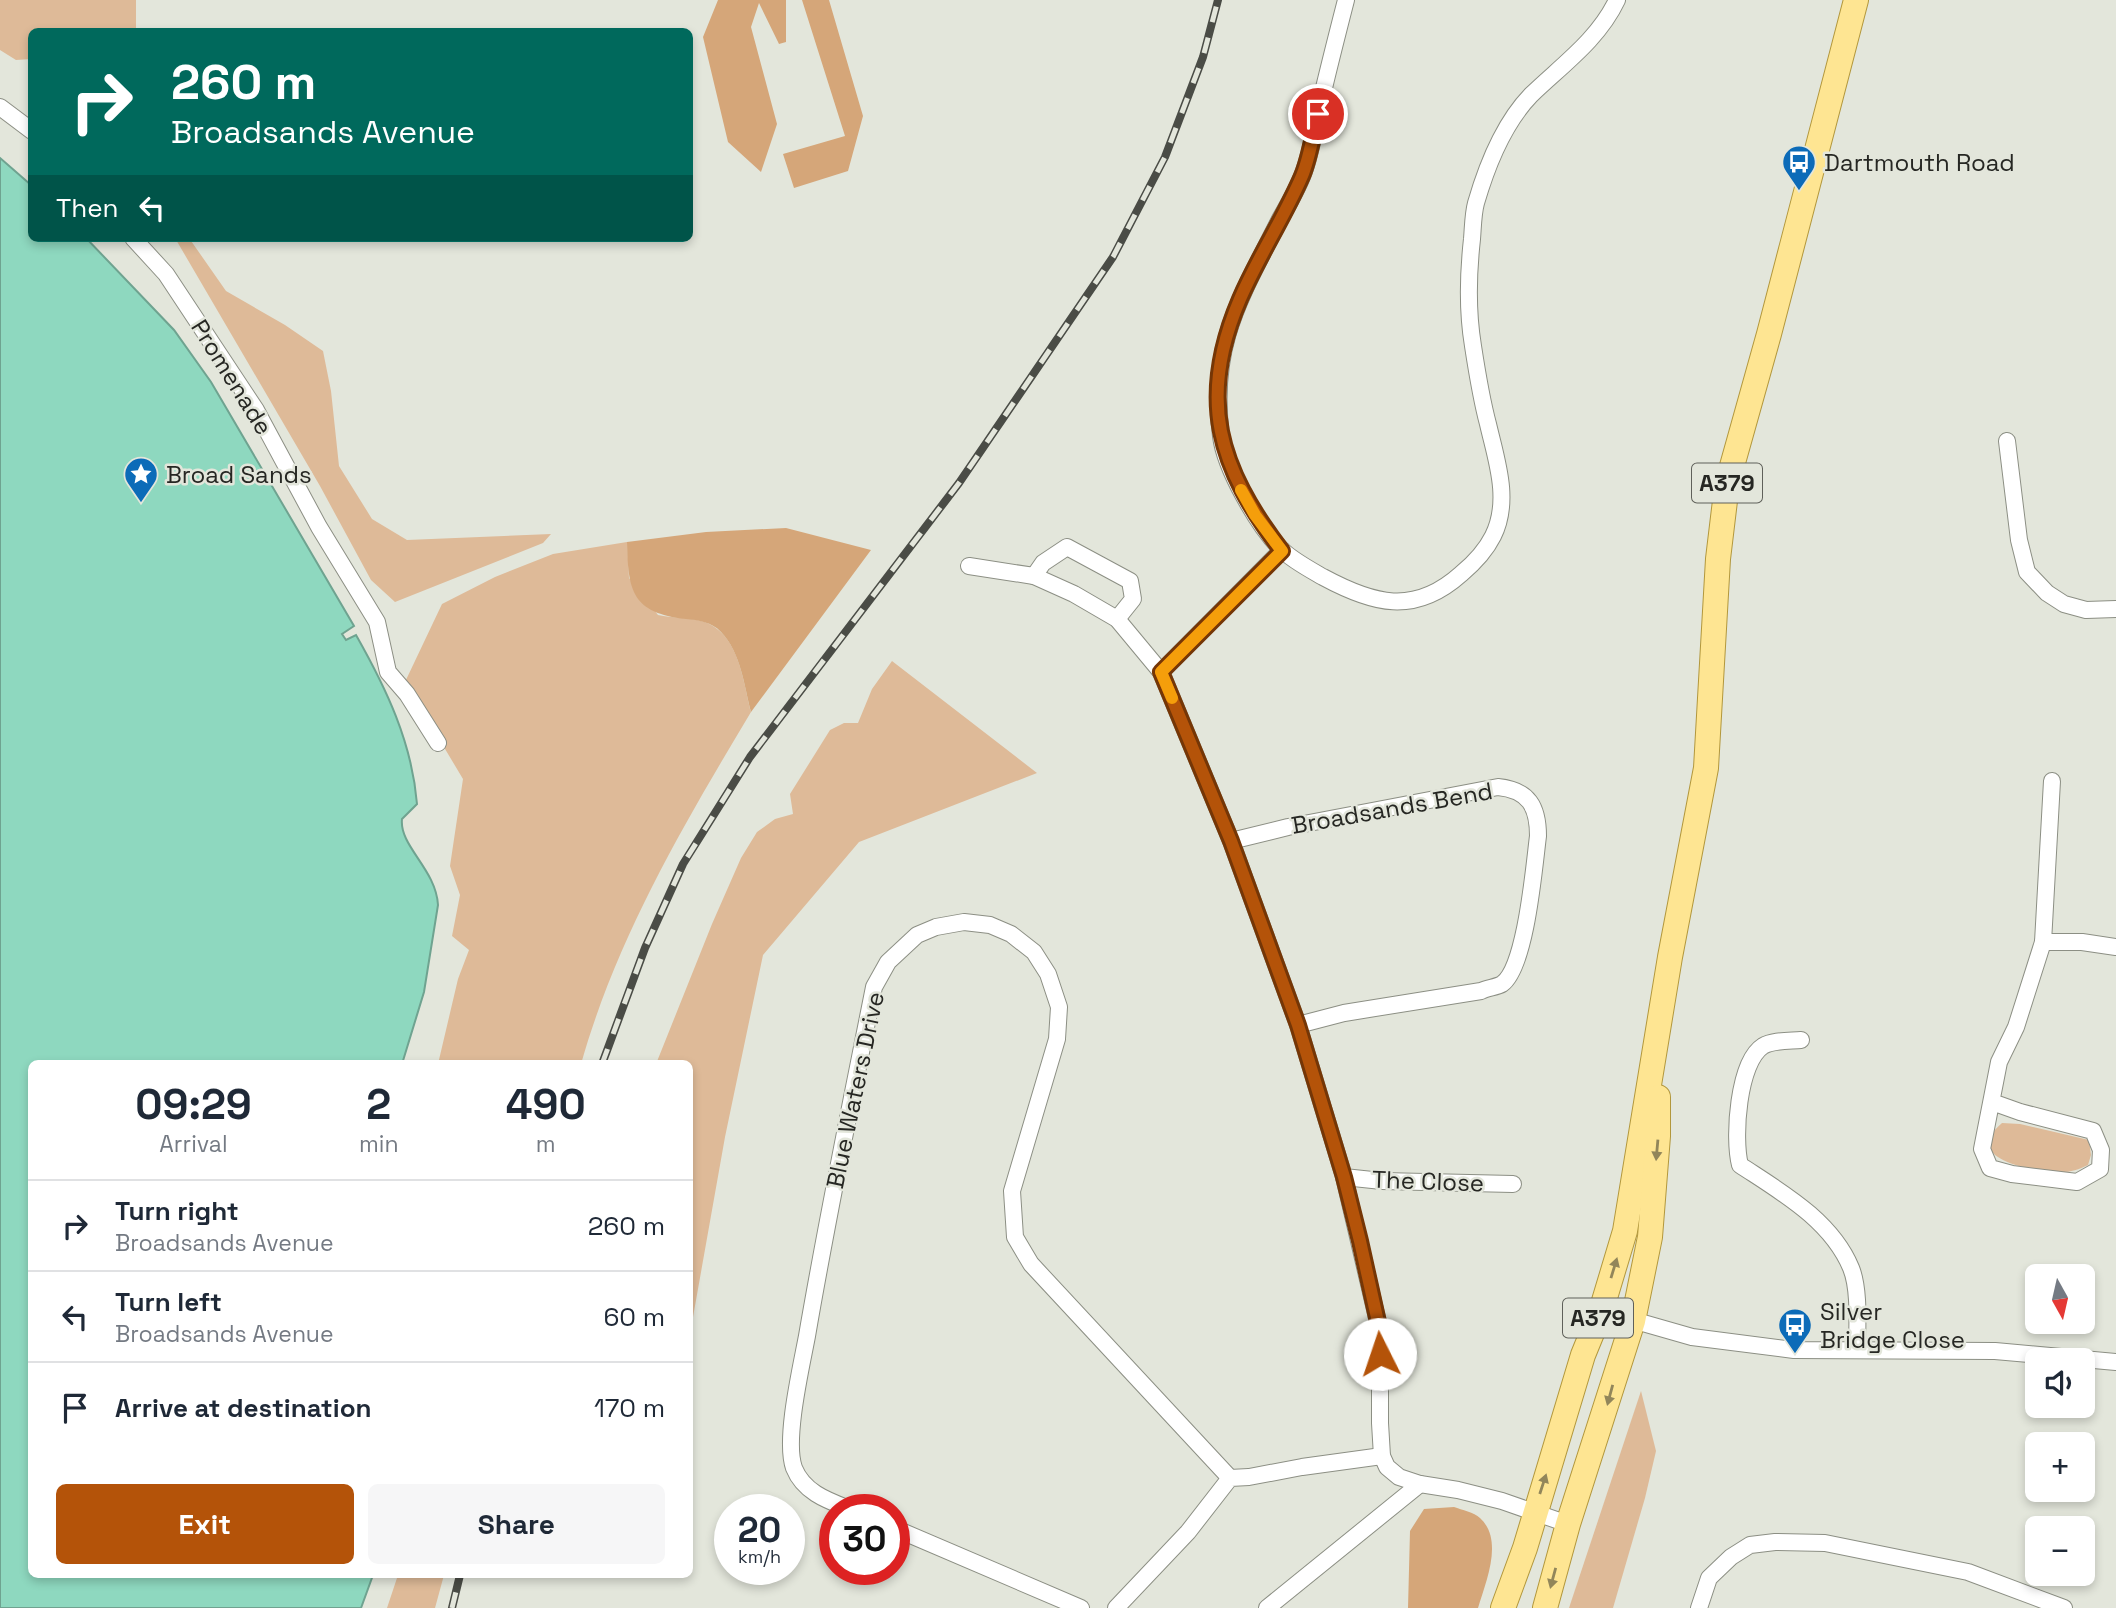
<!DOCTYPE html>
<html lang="en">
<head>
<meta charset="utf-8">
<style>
	:root { --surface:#fff; --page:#f6f6f7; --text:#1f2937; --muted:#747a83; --line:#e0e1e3; --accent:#b45309 }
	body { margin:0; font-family:"Space Grotesk",sans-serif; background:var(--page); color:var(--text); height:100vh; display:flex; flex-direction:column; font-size:26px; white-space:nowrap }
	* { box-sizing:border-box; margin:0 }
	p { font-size:23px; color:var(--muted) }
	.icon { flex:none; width:38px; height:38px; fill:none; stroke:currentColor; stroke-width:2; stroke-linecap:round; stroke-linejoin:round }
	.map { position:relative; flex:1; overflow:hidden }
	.drawer { position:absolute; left:28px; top:1060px; width:665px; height:518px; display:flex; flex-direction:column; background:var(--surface); border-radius:10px; box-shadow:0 4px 10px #0003 }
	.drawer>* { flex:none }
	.banner { position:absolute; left:28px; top:28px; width:665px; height:214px; border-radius:10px; box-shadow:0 4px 10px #0003; background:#00695c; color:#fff; overflow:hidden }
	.needle { width:46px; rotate:172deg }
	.buttons { position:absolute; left:2025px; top:1264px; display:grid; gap:14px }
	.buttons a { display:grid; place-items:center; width:70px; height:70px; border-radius:10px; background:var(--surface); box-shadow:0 4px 10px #0003; font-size:35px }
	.speed { position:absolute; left:714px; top:1494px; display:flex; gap:14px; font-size:35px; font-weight:700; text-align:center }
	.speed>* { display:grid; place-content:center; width:91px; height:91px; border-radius:50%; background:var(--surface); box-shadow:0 4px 10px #0003; line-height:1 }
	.speed small { font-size:18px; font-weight:400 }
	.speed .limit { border:10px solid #d22; background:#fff; color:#111 }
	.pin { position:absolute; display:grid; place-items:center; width:60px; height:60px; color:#fff; margin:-30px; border:4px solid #fff; border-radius:50%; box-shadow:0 2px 7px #0007 }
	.me { position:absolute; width:77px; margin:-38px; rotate:356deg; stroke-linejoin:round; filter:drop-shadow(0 0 5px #0008) }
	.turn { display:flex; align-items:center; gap:24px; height:147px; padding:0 28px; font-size:32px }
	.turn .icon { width:91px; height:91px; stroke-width:2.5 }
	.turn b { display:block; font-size:49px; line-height:60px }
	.then { display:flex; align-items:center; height:66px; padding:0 28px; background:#0003; gap:14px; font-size:26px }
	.eta { display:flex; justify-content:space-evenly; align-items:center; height:119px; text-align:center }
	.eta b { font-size:42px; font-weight:600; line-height:49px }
	.action { display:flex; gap:14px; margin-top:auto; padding:14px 28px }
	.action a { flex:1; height:80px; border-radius:10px; background:var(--accent); color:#fff; font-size:28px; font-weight:600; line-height:80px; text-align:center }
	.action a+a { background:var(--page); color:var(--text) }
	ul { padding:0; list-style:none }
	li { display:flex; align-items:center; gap:21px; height:91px; padding:0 28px; border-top:2px solid var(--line) }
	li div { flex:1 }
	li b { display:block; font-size:26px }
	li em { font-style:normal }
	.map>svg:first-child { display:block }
</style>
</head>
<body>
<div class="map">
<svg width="2116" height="1608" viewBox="0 0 2116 1608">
	<rect width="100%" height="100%" fill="#e3e6db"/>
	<g fill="#deba98">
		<polygon points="0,0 136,0 136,31 32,32 31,59 16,60 0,50"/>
		<polygon points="175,238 189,238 226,291 285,325 323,351 331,391 339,466 372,519 407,540 551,534 543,543 395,602 371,580 320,486"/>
		<path d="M627,542L629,578L658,615C672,618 688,617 701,621C739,631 743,681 751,712C684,824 617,937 581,1064H438L458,979L469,950L452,936L460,895L450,866L463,779L405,682L442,604L495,577L553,554Z"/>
		<polygon points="892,661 1037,773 859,842 763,955 725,1137 690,1334 690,1064 656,1064 712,924 741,858 757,832 775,819 793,814 790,794 830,730 844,723 858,723 872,689"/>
		<path d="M2002,1123L2020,1124L2089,1140L2091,1155L2088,1165C2078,1170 2068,1173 2057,1172C2033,1171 1959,1159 2002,1123Z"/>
		<polygon points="1641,1391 1656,1451 1645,1498 1613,1608 1569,1608"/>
		<polygon points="398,1575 444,1575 435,1608 387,1608"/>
	</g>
	<g fill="#d5a679">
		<polygon points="718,0 786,0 786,42 779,44 759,3 751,27 777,124 761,172 728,142 703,37"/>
		<polygon points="802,0 829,0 863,116 848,171 794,188 783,154 845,136"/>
		<path d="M786,528L871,550L751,712C744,685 741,653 721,632C712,622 698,620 686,619C632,613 628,591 627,542L706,532Z"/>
		<path d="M1454,1507C1462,1510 1474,1512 1480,1518C1504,1540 1486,1581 1478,1608H1408L1410,1531L1424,1509Z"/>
	</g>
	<path fill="#8ed8bf" stroke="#6fa390" stroke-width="2" d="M0,158L31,185L32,238H86L174,330L211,382L354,626L342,634L346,640L356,635C386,688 412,742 417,804L402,819C399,846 436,869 438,905L424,992L402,1064H32V1575H373L361,1608H0Z"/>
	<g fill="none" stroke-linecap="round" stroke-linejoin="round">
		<g stroke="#8c8f84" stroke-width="18">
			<g id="street">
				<path d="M1346,0C1337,35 1328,70 1320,105C1315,128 1311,153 1303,174C1297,190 1288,205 1280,219C1241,297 1209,344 1221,436C1225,469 1258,526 1281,549C1292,560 1309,569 1323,577C1373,604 1414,616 1461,574C1473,564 1486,550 1493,536C1511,500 1496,459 1488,424C1481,398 1477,372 1473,346C1467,310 1468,275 1472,239C1473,227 1473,214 1476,203C1487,165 1503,124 1531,95C1562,65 1598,40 1617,0"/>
				<polyline points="0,107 32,131"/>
				<polyline points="133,238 166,274 256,410 319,527 377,622 388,672 407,694 438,743"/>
				<polyline points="2007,441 2019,540 2027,572 2047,593 2064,604 2086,610 2116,609"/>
				<polyline points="969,566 1034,576 1074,594 1117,619 1161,672 1231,841 1298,1025 1344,1177 1380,1331 1380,1423 1382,1456 1387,1467 1399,1477 1420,1484 1458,1490 1502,1501 1568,1524"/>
				<polyline points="1034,576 1043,563 1067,547 1130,581 1133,599 1117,619"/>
				<polyline points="1161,672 1282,550"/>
				<path d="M1231,841L1288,827L1498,787C1529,790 1538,807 1538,836C1534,867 1526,967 1502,984C1497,987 1487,988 1481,991L1344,1013L1298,1025"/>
				<polyline points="2043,942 2052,781"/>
				<path d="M1801,1040C1790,1041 1773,1040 1763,1046C1738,1062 1733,1138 1740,1165C1781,1192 1831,1220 1851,1268C1860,1290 1857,1327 1857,1350"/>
				<polyline points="1992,1102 2020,1112 2093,1131 2101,1150 2100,1169 2077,1182 2012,1174 1990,1168 1982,1149 1999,1062 2016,1027 2043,942 2082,942 2116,947"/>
				<polyline points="1344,1177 1382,1181 1513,1184"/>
				<polyline points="1601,1311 1692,1337 1794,1350 1995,1351 2116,1362"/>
				<path d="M852,1510C829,1501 804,1493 794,1468C784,1440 801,1368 807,1336C827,1219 851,1103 874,987L888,962L917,935L936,927L964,922L990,925L1011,934L1034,952L1048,974L1059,1007L1057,1039L1012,1191L1015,1237L1031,1264L1230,1478"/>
				<polyline points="894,1528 1081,1608"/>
				<polyline points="1116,1608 1188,1532 1230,1478 1249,1477 1302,1467 1382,1456"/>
				<polyline points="1267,1608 1420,1484"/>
				<polyline points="1699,1608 1709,1578 1731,1557 1750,1545 1775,1542 1825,1543 1968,1572 2064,1608"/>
			</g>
		</g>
		<g stroke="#b2973c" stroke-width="26">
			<g id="primary">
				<polyline points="1503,1608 1525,1548 1583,1355 1601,1311 1625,1231 1670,957 1706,768 1718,559 1727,484 1769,334 1856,0"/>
				<polyline points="1545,1608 1568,1524 1633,1321 1650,1237 1658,1136 1658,1097"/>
			</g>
		</g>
		<use href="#street" stroke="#fff" stroke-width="16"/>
		<use href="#primary" stroke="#fee592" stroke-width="24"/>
		<g stroke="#4a4c46" stroke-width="8">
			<g id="rail">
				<polyline points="602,1064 645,948 683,864 750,757 959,483 1113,257 1165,157 1203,57 1218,0"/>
				<polyline points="452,1608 460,1575"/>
			</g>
		</g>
		<use href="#rail" stroke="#e3e6db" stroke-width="5" stroke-dasharray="16" stroke-linecap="butt"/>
	</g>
	<defs><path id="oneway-solid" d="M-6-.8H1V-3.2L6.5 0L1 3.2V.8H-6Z" transform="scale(1.75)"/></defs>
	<g fill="#92865a">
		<use href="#oneway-solid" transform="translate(1657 1150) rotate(95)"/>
		<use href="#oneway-solid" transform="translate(1614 1268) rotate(-73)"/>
		<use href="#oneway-solid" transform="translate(1610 1395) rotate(105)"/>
		<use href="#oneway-solid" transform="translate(1543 1484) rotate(-72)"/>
		<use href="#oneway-solid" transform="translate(1553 1578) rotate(105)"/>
	</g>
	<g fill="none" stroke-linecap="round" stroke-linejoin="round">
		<g stroke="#753606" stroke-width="18">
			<path id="route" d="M1318,114C1313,134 1310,157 1302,176C1284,218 1258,257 1240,299C1197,399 1218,467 1282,551L1161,672L1231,841L1298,1025L1344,1177L1360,1241L1380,1331V1354"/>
		</g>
		<use href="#route" stroke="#b45309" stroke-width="12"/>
		<polyline stroke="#f59e0b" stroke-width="12" points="1172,698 1161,672 1282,551 1255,515 1241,490"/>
	</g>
	<defs>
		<g id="bus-pin" transform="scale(1.75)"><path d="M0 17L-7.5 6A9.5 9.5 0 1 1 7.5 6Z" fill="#0c6bb8" stroke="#e3e6db"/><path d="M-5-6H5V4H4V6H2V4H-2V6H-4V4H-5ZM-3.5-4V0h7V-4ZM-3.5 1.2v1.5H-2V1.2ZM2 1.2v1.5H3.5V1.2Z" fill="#fff"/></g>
		<g id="sight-pin" transform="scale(1.75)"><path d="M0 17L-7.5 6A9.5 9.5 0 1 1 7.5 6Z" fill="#0c6bb8" stroke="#e3e6db"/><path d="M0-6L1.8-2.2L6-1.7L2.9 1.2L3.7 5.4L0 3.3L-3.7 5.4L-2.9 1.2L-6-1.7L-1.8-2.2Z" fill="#fff"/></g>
	</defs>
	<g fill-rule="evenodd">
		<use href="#bus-pin" x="1799" y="162"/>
		<use href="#sight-pin" x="141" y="474"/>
		<use href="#bus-pin" x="1795" y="1325"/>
	</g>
	<g text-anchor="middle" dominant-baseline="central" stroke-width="5" stroke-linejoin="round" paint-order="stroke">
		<g fill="#e3e6db" stroke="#5f605a" stroke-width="2">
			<rect x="1692" y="463.5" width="70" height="39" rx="5"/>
			<rect x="1563" y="1298.5" width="70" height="39" rx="5"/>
		</g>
		<g font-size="23" font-weight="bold" fill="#262723">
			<text x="1727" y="483">A379</text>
			<text x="1598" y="1318">A379</text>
		</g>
		<g font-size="24" fill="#262723" stroke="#e3e6db" text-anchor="start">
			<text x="1824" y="162">Dartmouth Road</text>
			<text x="166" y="474">Broad Sands</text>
			<text x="1820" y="1311">Silver<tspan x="1820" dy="28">Bridge Close</tspan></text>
		</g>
		<g font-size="24" fill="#262723" stroke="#e3e6db">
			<text transform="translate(232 377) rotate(58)">Promenade</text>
			<text transform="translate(1392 808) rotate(-10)">Broadsands Bend</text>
			<text transform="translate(855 1090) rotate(-78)">Blue Waters Drive</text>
			<text transform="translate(1428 1181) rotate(2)">The Close</text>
		</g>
	</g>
</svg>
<div class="buttons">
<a><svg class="needle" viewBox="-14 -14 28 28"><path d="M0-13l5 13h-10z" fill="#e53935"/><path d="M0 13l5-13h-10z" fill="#747a83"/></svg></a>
<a><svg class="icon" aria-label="sound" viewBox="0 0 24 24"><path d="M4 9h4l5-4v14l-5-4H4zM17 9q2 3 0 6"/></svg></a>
<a>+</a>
<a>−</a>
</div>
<div class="speed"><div>20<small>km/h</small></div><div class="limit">30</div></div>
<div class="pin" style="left:1318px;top:114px;background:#d93025"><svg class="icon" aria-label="arrive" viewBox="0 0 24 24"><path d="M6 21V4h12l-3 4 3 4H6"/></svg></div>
<svg class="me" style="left:1380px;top:1354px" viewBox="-20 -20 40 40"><circle r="19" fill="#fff"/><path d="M0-13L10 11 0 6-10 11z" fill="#b45309"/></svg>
<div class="banner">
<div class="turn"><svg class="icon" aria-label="right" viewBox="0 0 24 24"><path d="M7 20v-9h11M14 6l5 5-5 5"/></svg><div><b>260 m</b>Broadsands Avenue</div></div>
<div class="then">Then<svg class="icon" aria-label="left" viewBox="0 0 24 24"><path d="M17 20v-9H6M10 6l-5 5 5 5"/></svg></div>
</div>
<section class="drawer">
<div class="eta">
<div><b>09:29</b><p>Arrival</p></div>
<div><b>2</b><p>min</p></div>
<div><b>490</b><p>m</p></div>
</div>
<ul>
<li><svg class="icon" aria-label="right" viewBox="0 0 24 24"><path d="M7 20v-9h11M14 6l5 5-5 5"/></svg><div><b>Turn right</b><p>Broadsands Avenue</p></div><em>260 m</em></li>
<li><svg class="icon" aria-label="left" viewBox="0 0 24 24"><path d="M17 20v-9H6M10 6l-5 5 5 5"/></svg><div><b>Turn left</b><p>Broadsands Avenue</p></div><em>60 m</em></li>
<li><svg class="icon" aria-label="arrive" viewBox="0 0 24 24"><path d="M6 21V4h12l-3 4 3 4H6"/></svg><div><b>Arrive at destination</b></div><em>170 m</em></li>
</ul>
<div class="action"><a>Exit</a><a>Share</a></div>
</section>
</div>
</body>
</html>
